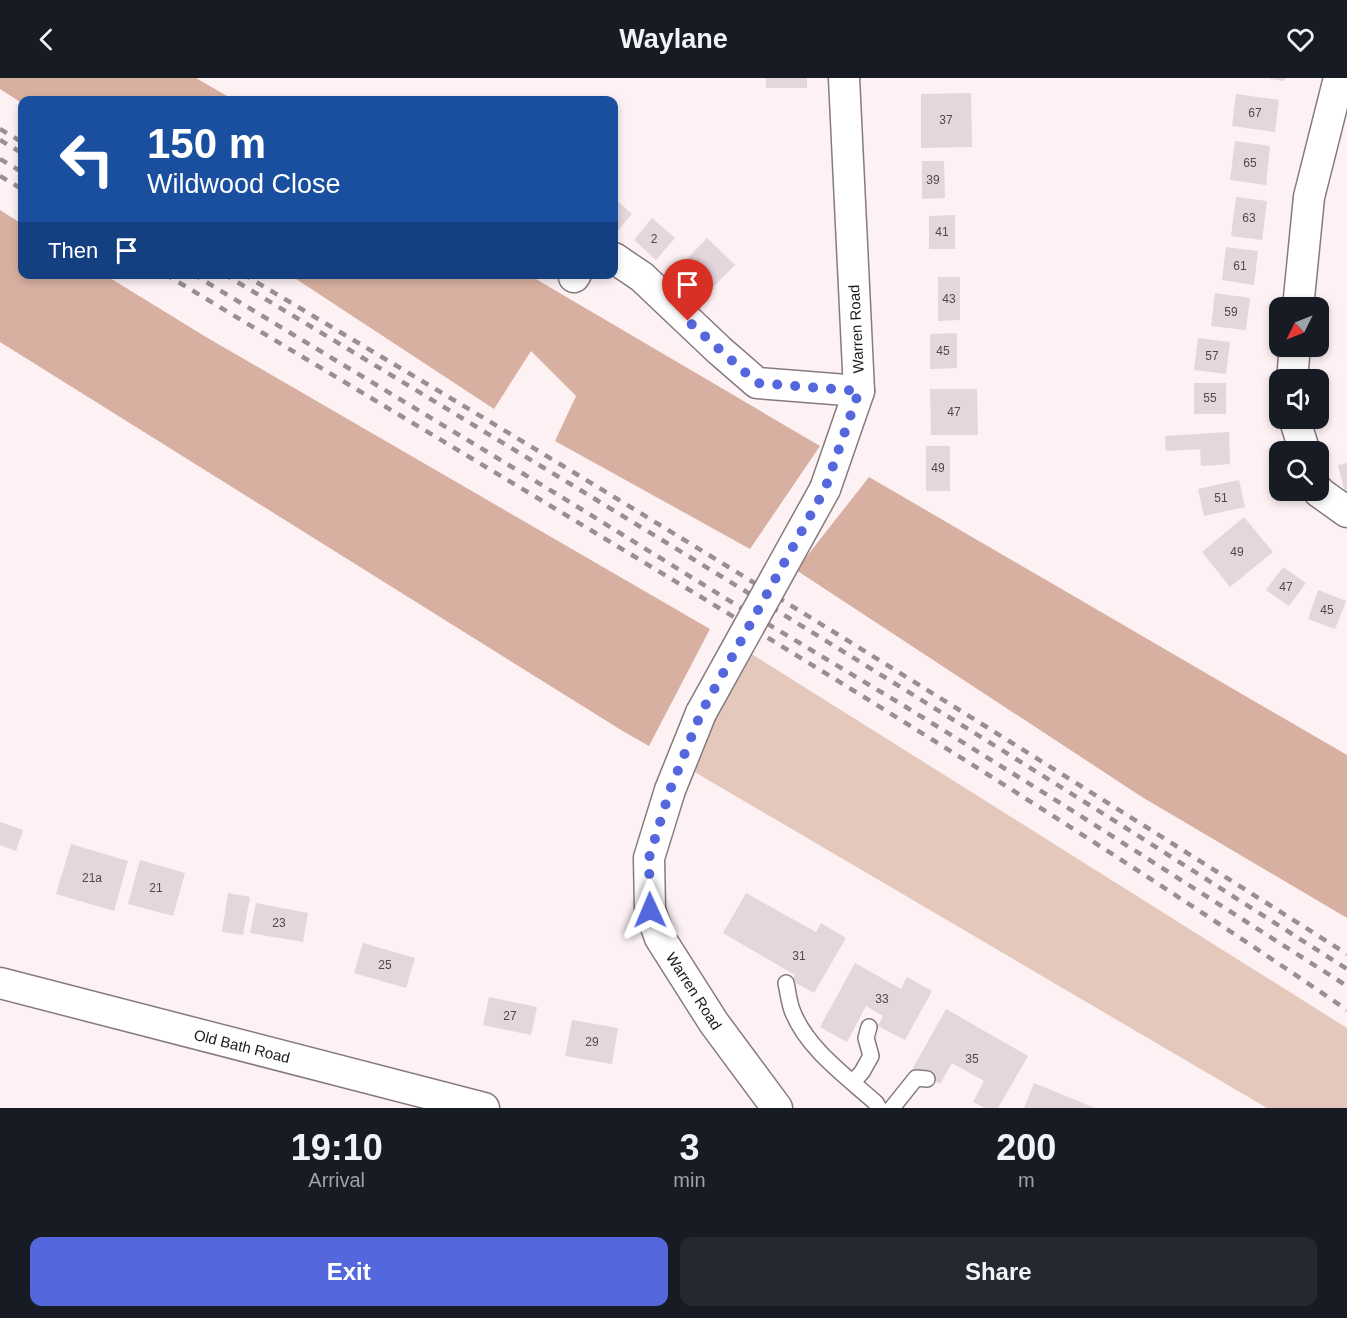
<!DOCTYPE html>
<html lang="en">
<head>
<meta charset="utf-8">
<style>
	:root { --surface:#171b24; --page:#242831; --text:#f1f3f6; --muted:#9ea1a6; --accent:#5567dd }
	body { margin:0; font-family:Helvetica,sans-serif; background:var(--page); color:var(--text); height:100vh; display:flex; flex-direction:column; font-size:22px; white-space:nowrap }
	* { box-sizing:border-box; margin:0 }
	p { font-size:20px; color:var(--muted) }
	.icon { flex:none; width:33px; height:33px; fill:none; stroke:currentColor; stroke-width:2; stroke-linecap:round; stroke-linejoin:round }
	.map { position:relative; height:1030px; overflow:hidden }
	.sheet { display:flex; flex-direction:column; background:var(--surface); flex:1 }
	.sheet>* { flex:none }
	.banner { position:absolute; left:18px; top:18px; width:600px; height:183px; border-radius:12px; box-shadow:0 3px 9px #0003; background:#1a4fa0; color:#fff; overflow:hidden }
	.needle { width:39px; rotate:227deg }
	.buttons { position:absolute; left:1269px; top:219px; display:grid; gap:12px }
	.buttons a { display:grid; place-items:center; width:60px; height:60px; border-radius:12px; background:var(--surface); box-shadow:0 3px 9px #0003; font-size:30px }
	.pin { position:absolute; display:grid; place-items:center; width:51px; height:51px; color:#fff; margin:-62px -26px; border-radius:50% 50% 50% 0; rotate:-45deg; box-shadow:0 0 6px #0007 }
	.pin .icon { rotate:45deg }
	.me { position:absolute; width:66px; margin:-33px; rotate:359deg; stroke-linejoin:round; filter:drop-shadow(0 0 4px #0008) }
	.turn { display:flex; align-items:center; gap:21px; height:126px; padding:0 30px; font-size:27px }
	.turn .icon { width:78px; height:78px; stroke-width:2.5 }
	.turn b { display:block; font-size:42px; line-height:51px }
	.then { display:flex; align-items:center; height:57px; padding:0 30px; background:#0003; gap:12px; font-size:22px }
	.eta { display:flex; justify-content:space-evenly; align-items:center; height:102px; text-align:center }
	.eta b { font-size:36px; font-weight:600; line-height:42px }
	.button { display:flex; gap:12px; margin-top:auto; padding:12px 30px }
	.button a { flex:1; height:69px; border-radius:12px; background:var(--accent); color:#fff; font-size:24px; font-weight:600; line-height:69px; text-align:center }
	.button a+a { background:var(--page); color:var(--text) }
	header { display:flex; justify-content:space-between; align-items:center; height:78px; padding:0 30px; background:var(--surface); font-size:27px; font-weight:600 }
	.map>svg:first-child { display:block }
</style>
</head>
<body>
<header><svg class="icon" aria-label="back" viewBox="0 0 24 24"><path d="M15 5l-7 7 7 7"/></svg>Waylane<svg class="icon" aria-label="heart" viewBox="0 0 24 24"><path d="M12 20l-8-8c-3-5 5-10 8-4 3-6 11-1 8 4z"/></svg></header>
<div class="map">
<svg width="1347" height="1030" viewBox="0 0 1347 1030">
	<rect width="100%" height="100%" fill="#fdf1f3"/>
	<polygon fill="#e5c8bc" points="747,573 1347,950 1347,1030 1267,1030 686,689"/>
	<g fill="#d8b0a1">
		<polygon points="0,0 196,0 234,22 22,22 22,25 0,11"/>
		<polygon points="0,132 22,146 22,196 105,197 206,259 710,551 649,668 621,652 0,264"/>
		<polygon points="290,197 529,197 820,368 750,471 555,363 576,318 531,273 494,331"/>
		<polygon points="869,399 1347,677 1347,840 1142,719 796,492"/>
	</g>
	<g fill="#e4d6dd">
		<rect x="766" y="0" width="41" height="10"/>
		<polygon points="1270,0 1285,0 1284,3 1270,1"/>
		<polygon points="971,15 972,69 921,70 921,16"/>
		<polygon points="1236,16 1279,22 1275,54 1232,48"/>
		<polygon points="1235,63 1270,68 1266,107 1230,102"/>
		<polygon points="922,83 944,83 945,120 922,121"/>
		<polygon points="1236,119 1267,123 1262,162 1231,158"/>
		<polygon points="614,120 632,136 614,157"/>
		<polygon points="955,137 955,171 929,171 929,138"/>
		<polygon points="652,140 675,160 656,182 634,162"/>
		<polygon points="707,160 735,187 711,211 684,184"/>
		<polygon points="1226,169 1258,173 1254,207 1222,202"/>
		<polygon points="938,199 960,199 960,242 938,243"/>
		<polygon points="1215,215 1250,220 1246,252 1211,248"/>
		<polygon points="957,255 957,290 930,291 930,256"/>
		<polygon points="1198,260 1230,264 1226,296 1194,292"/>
		<rect x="1194" y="305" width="32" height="31"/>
		<polygon points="930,311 977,311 978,357 931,357"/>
		<polygon points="1229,354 1230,386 1201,388 1200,371 1166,373 1165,358"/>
		<rect x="926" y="368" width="24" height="45"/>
		<polygon points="1347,385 1347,414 1345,415 1338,387"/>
		<polygon points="1239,402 1245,429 1204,438 1198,411"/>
		<polygon points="1244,439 1273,474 1230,509 1202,474"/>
		<polygon points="1283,489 1306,505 1289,528 1266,512"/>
		<polygon points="1318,512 1346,523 1335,551 1308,541"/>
		<polygon points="0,744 23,752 16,773 0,767"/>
		<polygon points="71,766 128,783 114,833 56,816"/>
		<polygon points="140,782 185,795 173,838 128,826"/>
		<polygon points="228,815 250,819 243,857 222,854"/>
		<polygon points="746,815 816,854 821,845 846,860 814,915 792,903 795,897 723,855"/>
		<polygon points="256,825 308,835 303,864 250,855"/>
		<polygon points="363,865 415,880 406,910 354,895"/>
		<polygon points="855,885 901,911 907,899 932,913 905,962 878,948 883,938 866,928 847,964 820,949"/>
		<polygon points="489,919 537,929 531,957 483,947"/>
		<polygon points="946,931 1028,978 998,1030 985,1030 973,1024 984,1003 952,985 940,1006 913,990"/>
		<polygon points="572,942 618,950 612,986 565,978"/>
		<polygon points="1034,1005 1095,1030 1024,1030"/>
	</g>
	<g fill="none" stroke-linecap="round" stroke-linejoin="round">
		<g stroke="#877a7c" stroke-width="18">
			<g id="lane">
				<path d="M786,905C788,914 789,924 792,932C806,970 847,999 876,1025L879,1030"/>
				<polyline points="853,1004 862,994 871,978 866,960 869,949"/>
				<polyline points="892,1030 916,1000 927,1001"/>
			</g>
		</g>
		<g stroke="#877a7c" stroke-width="33">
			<g id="street">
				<polyline points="614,180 642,199 719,272 757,305 859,313"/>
				<polyline points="574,199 576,196"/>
				<polyline points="1298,230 1309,119 1339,0"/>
				<polyline points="1292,302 1295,268"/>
				<polyline points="1294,340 1305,374"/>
				<polyline points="825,411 859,313 844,0"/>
				<polyline points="1318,412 1319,414 1347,434"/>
				<polyline points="701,635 670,712 649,780 650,832 660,860 714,945 777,1030"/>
				<polyline points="0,905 484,1030"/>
			</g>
		</g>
		<use href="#lane" stroke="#fff" stroke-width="15"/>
		<use href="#street" stroke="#fff" stroke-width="30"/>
		<g stroke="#988f91" stroke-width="4.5" stroke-dasharray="8 8" stroke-linecap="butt">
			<polyline points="0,51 22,64"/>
			<polyline points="0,62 22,75"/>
			<polyline points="0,81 22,94"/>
			<polyline points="0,98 22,111"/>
			<path d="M165,196C562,436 964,670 1347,932"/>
			<polyline points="193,196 560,418 738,528 906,629 1065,728 1347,908"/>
			<path d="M224,196C489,356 754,517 1016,681C1127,750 1237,821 1347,891"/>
			<path d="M243,196C353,262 463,327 573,394C833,552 1090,713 1347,876"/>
		</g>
		<g stroke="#877a7c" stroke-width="33" stroke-linecap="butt">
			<polyline id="street-bridge" points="701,635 825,411"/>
		</g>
		<use href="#street-bridge" stroke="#fff" stroke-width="30"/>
	</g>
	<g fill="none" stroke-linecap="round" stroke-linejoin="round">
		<polyline stroke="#5567dd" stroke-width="10" stroke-dasharray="0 18" points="650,832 649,780 670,712 701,635 825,411 859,313 757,305 688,243"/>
	</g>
	<g text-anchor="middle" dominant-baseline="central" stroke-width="4.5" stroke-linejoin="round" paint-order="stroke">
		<g font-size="12" fill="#50484b">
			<text x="1255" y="35">67</text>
			<text x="946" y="42">37</text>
			<text x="1250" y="85">65</text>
			<text x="933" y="102">39</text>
			<text x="1249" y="140">63</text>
			<text x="942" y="154">41</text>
			<text x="654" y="161">2</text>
			<text x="1240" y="188">61</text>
			<text x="949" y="221">43</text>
			<text x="1231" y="234">59</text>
			<text x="943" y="273">45</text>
			<text x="1212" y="278">57</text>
			<text x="1210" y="320">55</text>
			<text x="954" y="334">47</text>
			<text x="938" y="390">49</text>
			<text x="1221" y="420">51</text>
			<text x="1237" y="474">49</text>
			<text x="1286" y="509">47</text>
			<text x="1327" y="532">45</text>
			<text x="92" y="800">21a</text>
			<text x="156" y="810">21</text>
			<text x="279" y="845">23</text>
			<text x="799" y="878">31</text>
			<text x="385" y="887">25</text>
			<text x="882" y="921">33</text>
			<text x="510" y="938">27</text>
			<text x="592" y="964">29</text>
			<text x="972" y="981">35</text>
		</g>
		<g font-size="15" fill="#1e191a" stroke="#fff">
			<text transform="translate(856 251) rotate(-93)">Warren Road</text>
			<text transform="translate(694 913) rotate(57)">Warren Road</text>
			<text transform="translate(242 968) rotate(14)">Old Bath Road</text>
		</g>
	</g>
</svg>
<div class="buttons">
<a><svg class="needle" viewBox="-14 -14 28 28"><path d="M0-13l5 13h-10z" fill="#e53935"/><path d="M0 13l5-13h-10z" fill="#9ea1a6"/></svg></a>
<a><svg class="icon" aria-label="sound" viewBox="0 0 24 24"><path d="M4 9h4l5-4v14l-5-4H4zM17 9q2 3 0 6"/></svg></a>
<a><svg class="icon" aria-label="search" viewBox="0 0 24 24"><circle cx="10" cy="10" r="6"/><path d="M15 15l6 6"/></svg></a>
</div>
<div class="pin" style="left:688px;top:243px;background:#d93025"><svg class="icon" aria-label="arrive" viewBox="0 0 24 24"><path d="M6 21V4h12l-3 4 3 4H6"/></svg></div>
<svg class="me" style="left:650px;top:832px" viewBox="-20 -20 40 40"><path d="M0-17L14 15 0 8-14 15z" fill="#5567dd" stroke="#fff" stroke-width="4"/></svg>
<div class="banner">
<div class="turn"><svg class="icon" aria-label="left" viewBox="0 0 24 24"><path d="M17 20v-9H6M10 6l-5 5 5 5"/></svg><div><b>150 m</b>Wildwood Close</div></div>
<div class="then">Then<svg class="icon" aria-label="arrive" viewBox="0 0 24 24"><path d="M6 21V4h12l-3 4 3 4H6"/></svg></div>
</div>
</div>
<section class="sheet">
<div class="eta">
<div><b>19:10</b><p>Arrival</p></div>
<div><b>3</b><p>min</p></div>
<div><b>200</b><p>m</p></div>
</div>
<div class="button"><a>Exit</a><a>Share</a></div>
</section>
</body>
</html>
